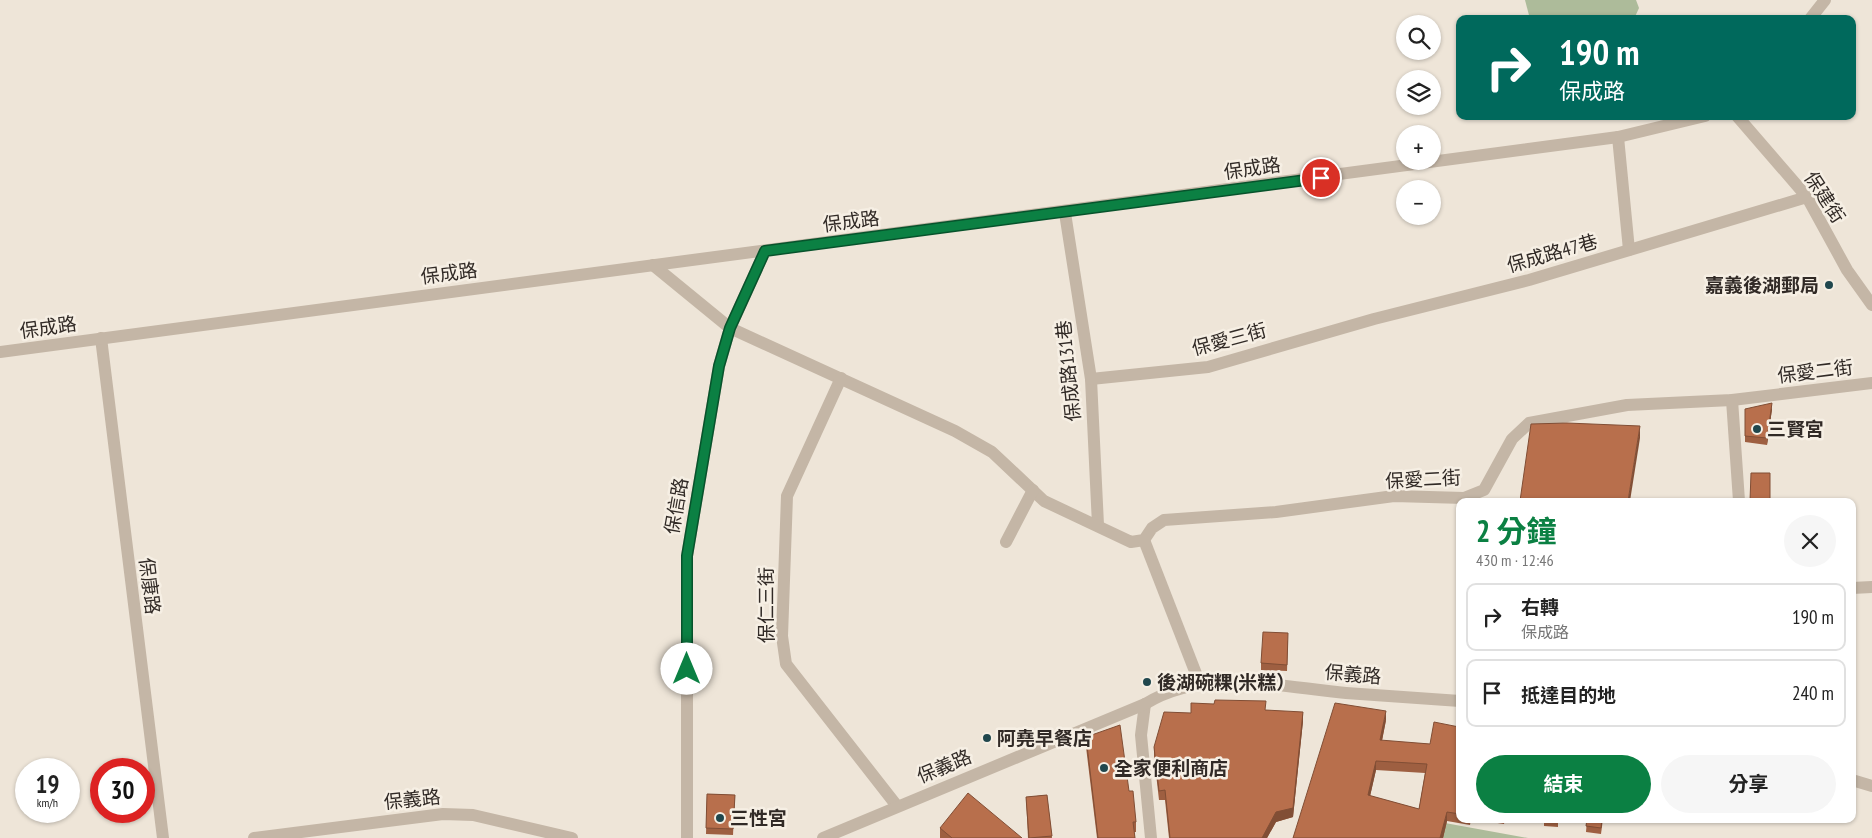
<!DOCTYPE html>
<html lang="zh-TW">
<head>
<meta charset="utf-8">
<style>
	:root { --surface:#fff; --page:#f6f6f6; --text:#222; --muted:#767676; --line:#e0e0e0; --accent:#0b8043 }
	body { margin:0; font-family:"PT Sans Narrow","Noto Sans TC",sans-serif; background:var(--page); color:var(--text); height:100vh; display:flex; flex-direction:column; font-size:19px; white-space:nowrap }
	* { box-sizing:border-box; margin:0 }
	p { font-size:16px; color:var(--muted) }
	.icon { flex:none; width:28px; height:28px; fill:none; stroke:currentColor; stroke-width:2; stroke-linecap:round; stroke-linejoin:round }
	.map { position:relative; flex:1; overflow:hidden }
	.panel { position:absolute; left:1456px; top:498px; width:400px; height:325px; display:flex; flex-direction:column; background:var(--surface); border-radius:10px; box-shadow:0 1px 4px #0004 }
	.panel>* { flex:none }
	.guide { position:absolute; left:1456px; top:15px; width:400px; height:105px; border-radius:10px; box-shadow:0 1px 4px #0004; background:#00695c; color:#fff; overflow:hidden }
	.buttons { position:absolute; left:1396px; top:15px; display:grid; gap:10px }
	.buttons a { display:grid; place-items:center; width:45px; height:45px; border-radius:50%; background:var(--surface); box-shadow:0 1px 4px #0004; font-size:25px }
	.speed { position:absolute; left:15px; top:758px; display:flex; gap:10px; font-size:25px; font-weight:700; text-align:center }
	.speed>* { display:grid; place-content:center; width:65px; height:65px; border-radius:50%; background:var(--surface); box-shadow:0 1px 4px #0004; line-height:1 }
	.speed small { font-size:12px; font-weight:400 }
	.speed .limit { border:8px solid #d22; background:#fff; color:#111 }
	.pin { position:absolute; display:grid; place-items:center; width:42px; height:42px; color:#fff; margin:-21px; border:2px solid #fff; border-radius:50%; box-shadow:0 1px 5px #0007 }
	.me { position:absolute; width:55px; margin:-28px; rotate:0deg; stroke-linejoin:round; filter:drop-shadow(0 0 4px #0008) }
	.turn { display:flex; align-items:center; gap:18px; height:105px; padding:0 20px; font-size:22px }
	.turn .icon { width:65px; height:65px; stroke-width:2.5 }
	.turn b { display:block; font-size:35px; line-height:42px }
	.round { display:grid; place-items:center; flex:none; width:52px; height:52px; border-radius:26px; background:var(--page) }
	.head { display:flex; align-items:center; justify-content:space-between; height:85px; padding:0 20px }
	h1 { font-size:30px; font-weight:700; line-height:38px; color:var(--accent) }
	.button { display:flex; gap:10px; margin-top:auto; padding:10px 20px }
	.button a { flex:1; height:58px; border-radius:30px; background:var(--accent); color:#fff; font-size:20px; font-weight:700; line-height:58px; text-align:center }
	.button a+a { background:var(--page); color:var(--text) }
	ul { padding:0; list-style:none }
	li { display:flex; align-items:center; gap:15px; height:68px; margin:0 10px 8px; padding:0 10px; border:2px solid var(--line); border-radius:10px }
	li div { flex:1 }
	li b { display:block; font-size:19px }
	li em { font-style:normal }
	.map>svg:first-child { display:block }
</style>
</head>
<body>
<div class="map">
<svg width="1872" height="838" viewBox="0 0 1872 838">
	<rect width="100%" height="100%" fill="#eee5d8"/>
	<g fill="#adbb9a">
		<polygon points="1525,0 1636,0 1639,8 1634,19 1530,19"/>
		<polygon points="1423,819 1528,838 1435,838"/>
	</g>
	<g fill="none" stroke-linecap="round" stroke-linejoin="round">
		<g stroke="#c4b6a6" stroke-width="12">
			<polyline points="1810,19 1825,0"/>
			<polyline points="1737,116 1807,197 1847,270 1872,305"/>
			<polyline points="1618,137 1629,250"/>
			<polyline points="1065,213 1091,379 1098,525"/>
			<polyline points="653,265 730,328 955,431 992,452 1044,501 1131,542 1144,540 1152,528 1164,520 1276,512 1394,496 1464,498 1484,490 1512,439 1529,423 1627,405 1732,400 1872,383"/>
			<polyline points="101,338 163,838"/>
			<path d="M0,352C539,279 1079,210 1618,137L1705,116"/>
			<polyline points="841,378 787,496 782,636 786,664 897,806"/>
			<polyline points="1091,379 1208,367 1374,319 1529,280 1807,197"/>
			<polyline points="1732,400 1739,501"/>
			<polyline points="1144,540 1200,684"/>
			<polyline points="1006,542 1033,490"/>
			<polyline points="1852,588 1872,587"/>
			<polyline points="1145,704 1141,735 1151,838"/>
			<polyline points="1852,780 1872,786"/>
			<polyline points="254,838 443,814 473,815 572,838"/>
			<polyline points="687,838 687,556 719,366 730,328 765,251"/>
			<path d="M823,838L1145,704C1205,667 1280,687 1346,693C1384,696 1422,698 1460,701"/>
		</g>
	</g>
	<g fill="#9e5f41" fill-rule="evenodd">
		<polygon points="1745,409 1772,409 1767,445 1745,442"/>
		<polygon points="1288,640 1287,671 1261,670 1261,663"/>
		<polygon points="1266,710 1303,721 1293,817 1276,822 1267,838 1169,838 1165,800 1159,800 1154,756 1154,747 1191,713"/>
		<path d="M1386,720L1382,741L1430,744L1460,738V819H1505L1504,824L1471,819L1470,825L1447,821L1443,838H1293ZM1376,770L1425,773L1419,809L1370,796Z"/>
		<polygon points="1086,737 1129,791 1136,822 1136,832 1134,832 1135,838 1097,838 1086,747"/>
		<polygon points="707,794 735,795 733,835 706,834"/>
		<polygon points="1047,795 1052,838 1028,838 1026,797"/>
		<polygon points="1544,819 1558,819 1558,827 1544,826"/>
		<polygon points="1587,819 1603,819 1601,834 1586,832"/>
		<polygon points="940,828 1022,838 940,838"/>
	</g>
	<g fill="#814e35">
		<polygon points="1772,403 1772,409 1767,445 1767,438"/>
		<polygon points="1640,426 1640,438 1630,501 1628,501"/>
		<polygon points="1386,711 1386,720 1380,750 1380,740"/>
		<polygon points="1303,712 1303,721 1293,817 1276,822 1267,838 1262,838"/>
		<polygon points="1376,761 1376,770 1368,805 1368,795"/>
		<polygon points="1447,812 1447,821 1443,838 1440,838"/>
	</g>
	<g fill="#b86f4c" stroke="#814e35" fill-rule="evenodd">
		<polygon points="1772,403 1767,438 1745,436 1745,409"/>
		<polygon points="1567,423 1640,426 1628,501 1520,501 1531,424"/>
		<polygon points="1751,473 1770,473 1770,501 1750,501"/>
		<polygon points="1263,632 1288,633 1287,665 1261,663"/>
		<polygon points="1215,700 1266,701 1265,710 1303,712 1293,808 1276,812 1262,838 1170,838 1165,790 1159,791 1154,747 1164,712 1191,713 1191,703 1214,704"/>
		<path d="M1335,703L1386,711L1380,740L1430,744L1434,722L1459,727L1457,737L1460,738V814L1447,812L1440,838H1293ZM1376,761L1427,764L1419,809L1368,795Z"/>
		<polygon points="1120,725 1129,791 1133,791 1136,822 1133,822 1135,838 1098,838 1086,737"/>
		<polygon points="968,793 1022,838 952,838 940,828"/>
		<polygon points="707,794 735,795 733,829 706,828"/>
		<polygon points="1047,795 1052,836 1029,838 1026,797"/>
		<polygon points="1587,819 1602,819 1601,828 1586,826"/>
	</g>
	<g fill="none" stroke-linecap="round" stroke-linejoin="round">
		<g stroke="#07532c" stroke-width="12">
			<polyline id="route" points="687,669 687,556 719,366 730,328 765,251 1321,178"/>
		</g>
		<use href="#route" stroke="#0b8043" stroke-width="9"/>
	</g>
	<g fill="#20474d" stroke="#f6efe4" stroke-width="2">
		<circle cx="1829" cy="285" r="5"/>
		<circle cx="1757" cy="429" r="5"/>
		<circle cx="1147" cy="682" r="5"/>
		<circle cx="987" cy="738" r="5"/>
		<circle cx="1104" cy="768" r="5"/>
		<circle cx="720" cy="818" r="5"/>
	</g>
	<g text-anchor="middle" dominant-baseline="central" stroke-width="5" stroke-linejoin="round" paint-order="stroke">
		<g font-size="19" fill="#312a26" stroke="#f6efe4">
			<text transform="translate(1252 168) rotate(-8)">保成路</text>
			<text transform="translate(1825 197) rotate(57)">保建街</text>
			<text transform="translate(851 221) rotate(-7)">保成路</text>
			<text transform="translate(1552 253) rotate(-16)">保成路47巷</text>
			<text transform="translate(449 273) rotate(-7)">保成路</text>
			<text transform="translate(48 327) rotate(-8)">保成路</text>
			<text transform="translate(1229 339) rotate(-15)">保愛三街</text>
			<text transform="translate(1068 371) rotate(-96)">保成路131巷</text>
			<text transform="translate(1815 371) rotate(-7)">保愛二街</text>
			<text transform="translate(1423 479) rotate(-3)">保愛二街</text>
			<text transform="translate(676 506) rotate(-80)">保信路</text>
			<text transform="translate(150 586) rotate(83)">保康路</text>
			<text transform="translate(766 605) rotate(-90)">保仁三街</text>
			<text transform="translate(1353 674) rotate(5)">保義路</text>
			<text transform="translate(944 766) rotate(-23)">保義路</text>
			<text transform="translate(412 799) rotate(-6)">保義路</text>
		</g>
		<g font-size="19" font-weight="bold" fill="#312a26" stroke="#f6efe4" text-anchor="start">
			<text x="1819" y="285" text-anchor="end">嘉義後湖郵局</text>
			<text x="1767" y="429">三賢宮</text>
			<text x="1157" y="682">後湖碗粿(米糕）</text>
			<text x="997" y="738">阿堯早餐店</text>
			<text x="1114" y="768">全家便利商店</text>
			<text x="730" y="818">三性宮</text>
		</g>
	</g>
</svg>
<div class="buttons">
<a><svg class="icon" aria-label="search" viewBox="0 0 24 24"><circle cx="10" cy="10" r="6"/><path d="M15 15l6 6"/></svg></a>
<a><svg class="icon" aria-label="layers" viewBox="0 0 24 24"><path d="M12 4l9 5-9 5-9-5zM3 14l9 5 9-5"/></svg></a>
<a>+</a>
<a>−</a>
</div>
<div class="speed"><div>19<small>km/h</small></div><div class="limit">30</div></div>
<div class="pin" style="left:1321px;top:178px;background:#d93025"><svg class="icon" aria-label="arrive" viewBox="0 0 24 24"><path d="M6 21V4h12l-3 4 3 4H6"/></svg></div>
<svg class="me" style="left:687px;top:669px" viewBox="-20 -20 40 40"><circle r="19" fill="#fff"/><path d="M0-13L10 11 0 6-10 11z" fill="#0b8043"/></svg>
<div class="guide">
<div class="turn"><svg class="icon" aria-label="right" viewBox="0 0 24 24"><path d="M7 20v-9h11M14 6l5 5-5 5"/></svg><div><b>190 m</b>保成路</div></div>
</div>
<section class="panel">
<div class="head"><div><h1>2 分鐘</h1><p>430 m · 12:46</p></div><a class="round"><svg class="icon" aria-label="close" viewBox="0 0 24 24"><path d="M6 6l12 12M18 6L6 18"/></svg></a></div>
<ul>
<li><svg class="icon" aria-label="right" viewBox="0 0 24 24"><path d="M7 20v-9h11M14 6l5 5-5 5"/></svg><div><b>右轉</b><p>保成路</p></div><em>190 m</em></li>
<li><svg class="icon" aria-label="arrive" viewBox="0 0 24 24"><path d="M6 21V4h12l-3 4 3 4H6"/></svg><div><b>抵達目的地</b></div><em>240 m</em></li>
</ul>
<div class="button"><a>結束</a><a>分享</a></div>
</section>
</div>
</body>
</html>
